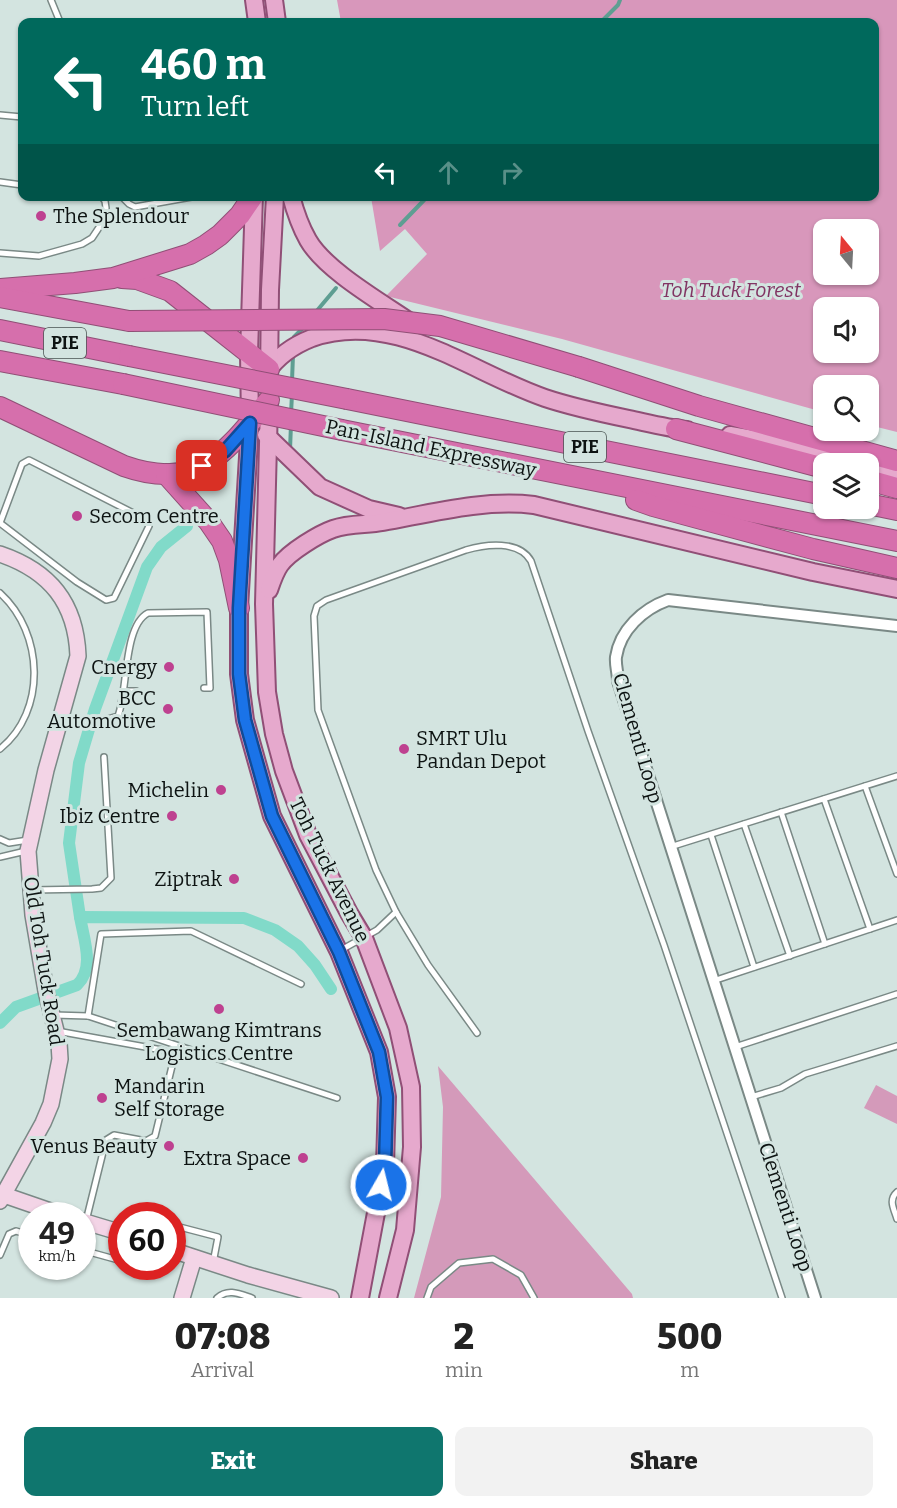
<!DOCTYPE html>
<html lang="en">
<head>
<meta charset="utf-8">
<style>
	:root { --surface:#fff; --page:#f2f2f2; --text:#222; --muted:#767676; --accent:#0f766e }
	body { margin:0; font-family:Bitter,serif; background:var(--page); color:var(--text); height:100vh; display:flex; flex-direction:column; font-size:22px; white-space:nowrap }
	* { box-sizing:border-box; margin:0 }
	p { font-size:20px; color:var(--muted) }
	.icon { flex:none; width:33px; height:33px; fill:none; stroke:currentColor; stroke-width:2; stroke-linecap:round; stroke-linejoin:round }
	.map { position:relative; height:1298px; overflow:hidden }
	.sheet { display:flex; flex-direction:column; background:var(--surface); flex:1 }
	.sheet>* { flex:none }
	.top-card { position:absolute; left:18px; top:18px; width:861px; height:183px; border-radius:12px; box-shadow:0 2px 4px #0004; background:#00695c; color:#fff; overflow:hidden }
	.needle { width:39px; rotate:342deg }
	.tools { position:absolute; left:813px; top:219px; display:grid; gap:12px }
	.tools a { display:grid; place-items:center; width:66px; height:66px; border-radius:12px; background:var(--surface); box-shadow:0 2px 4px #0004; font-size:30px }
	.speed { position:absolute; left:18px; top:1202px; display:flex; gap:12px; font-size:30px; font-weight:700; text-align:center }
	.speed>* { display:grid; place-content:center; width:78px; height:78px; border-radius:50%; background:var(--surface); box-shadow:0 2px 4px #0004; line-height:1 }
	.speed small { font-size:15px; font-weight:400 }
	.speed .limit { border:9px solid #d22; background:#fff; color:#111 }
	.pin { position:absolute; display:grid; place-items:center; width:51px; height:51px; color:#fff; margin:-26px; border-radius:12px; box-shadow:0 3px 9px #0006 }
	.me { position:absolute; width:66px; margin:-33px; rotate:8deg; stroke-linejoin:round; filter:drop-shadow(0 0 4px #0008) }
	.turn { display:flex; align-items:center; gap:21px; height:126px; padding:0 24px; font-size:27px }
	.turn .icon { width:78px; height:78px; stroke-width:2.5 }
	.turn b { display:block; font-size:42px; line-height:51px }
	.lanes { display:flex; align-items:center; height:57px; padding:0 24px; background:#0003; justify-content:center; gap:30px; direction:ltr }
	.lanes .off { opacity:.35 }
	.eta { display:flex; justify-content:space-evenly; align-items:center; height:102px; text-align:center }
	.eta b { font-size:36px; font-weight:800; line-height:42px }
	.action { display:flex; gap:12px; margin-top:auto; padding:12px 24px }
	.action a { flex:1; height:69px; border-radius:12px; background:var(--accent); color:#fff; font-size:24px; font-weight:800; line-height:69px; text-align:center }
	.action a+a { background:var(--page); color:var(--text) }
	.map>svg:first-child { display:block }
</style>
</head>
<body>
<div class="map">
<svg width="897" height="1298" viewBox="0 0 897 1298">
	<rect width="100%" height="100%" fill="#d3e4e0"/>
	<g fill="#d49aba">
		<polygon points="438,1066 632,1294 633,1298 414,1298 441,1197 443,1107"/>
		<polygon points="876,1085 897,1096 897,1124 864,1108"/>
	</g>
	<path fill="#d897bb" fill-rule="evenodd" d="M337,0H897V432L869,425L868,386H824L823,412L562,339L386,296L427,254L405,229L380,251L371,197L874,196V22H341ZM824,230H868V274H824ZM824,308H868V352H824Z"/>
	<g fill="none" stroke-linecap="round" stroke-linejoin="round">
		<g stroke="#5e9e92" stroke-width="4">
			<polyline points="601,22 618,5 620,0"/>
			<polyline points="400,225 428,196"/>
			<polyline points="315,313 336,288"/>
			<polyline points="294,337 303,328"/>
			<polyline points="292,381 293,355"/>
			<polyline points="291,414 292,394"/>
			<polyline points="290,450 291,424"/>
		</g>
		<g stroke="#81dac9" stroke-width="12">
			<polyline points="80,917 69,843 79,763 95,709 147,567 161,547 187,526"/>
			<path d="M0,1023L16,1007L77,985C95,968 84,940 80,917L244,918L275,930L298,946L315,965L331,989"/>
		</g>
		<g stroke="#7a8986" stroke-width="8">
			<g id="lane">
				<polyline points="51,0 60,22"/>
				<polyline points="0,115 22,117"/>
				<polyline points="0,182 22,185"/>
				<polyline points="121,196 129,204 135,207 197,196"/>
				<polyline points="0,253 39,256 82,244 92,238 104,220 106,208 105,201 101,196"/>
				<polygon points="29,460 145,519 149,526 114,598 106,600 77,582 0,523 22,464"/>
				<path d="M0,593C44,633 47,711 0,749"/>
				<polyline points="123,691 136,691"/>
				<path d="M62,724L97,722L118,716C128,691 123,626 148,613L207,612L210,688H204"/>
				<polyline points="865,786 897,874"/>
				<polyline points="824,799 870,929"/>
				<polyline points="781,812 825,944"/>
				<polyline points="744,824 790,956"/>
				<polyline points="711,835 754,967"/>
				<polyline points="0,839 9,843 28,840"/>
				<polyline points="670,847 897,776"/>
				<polyline points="0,857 26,851"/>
				<polyline points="32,890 92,889 101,888 111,878 104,757"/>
				<polyline points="341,950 377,930 396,912"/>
				<polyline points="713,981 897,920"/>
				<polyline points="54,1015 88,1016 337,1098"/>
				<polyline points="88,1016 101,934 191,931 301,984"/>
				<polyline points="57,1031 162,1050 168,1053 173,1062 155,1136 146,1141 114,1135 106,1140 86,1221"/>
				<path d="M477,1033L428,965L396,912L376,870L318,710L314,616L317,606L326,600L466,550C486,544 519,540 531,561L588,731L664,945L782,1298"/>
				<polyline points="735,1047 897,994"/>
				<polyline points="751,1097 781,1088 805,1074 897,1046"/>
				<path d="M897,1192C888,1200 894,1209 897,1219"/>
				<polyline points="172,1225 218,1237 213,1263"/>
				<polyline points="82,1250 122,1261"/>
				<polyline points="0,1255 9,1234 16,1231 32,1236"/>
				<path d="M217,1298C228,1288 240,1294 252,1298"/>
				<polyline points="427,1298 431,1287 459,1263 493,1259 521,1275 534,1298"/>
			</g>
		</g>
		<g stroke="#7a8986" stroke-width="14">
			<path id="street" d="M815,1298L618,681C618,673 615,664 616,657C620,630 643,609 668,600L897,626"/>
		</g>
		<g stroke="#7a8986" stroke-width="18">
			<g id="secondary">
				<path d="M0,554C50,571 76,603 78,656L46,770L28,851L33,915L46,991L59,1043L60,1059L51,1104L43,1123L0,1201"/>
				<polyline points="4,1195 62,1215"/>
				<polyline points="82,1221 122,1233"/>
				<polyline points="172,1250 248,1275 331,1298"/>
				<polyline points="182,1298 194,1258"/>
			</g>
		</g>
		<g stroke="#904f76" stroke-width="20">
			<g id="primary">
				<polyline points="254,0 257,22"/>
				<polyline points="274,0 277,22"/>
				<polyline points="254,196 249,353 250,423 239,608 239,674 245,720 272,816 339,952 379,1052 387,1097 385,1165 360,1298"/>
				<path d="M291,196C295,211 300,226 308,240C325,270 381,302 410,322"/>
				<path d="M266,373C277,357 294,345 312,338C394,309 471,373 545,398C572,407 600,413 629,419C648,423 667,428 687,430"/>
				<polyline points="269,378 270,290 275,196"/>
				<polyline points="269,404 264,604 267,692 274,734 284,771 308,835 349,913 364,938 398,1028 411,1087 412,1147 405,1230 388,1298"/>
				<polyline points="266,435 320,487 369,509 399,516"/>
				<polyline points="730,435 782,444 865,464"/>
				<polyline points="868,464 897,471"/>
				<path d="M269,590C272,581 275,572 280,565C289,552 319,534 333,529C350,523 367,525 383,522C432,513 484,499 534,505L813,572L897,589"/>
			</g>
		</g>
		<g stroke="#904f76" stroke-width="22">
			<g id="highway">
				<polyline points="122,278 137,279 170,291 269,369"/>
				<polyline points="0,289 75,283 113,278 190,254 206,245 220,235 240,215 253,196"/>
				<polyline points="0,297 129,321"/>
				<polyline points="0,330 129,356"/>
				<polyline points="0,361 123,384"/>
				<polyline points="579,367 699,406 897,461"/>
				<polyline points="347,399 824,495"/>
				<path d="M0,407L124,466C198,492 226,452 269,400"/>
				<polyline points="676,429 824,468"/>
				<polyline points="342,430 897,541"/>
				<polyline points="166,474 209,522 222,541 229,560 239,608"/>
				<polyline points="868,480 897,488"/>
				<polyline points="636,500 653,506 813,549 897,568"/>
				<polyline points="868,504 897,510"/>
			</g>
		</g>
		<use href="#lane" stroke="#fff" stroke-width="5"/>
		<use href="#street" stroke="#fff" stroke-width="10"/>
		<use href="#secondary" stroke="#f3d4e6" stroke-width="15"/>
		<use href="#primary" stroke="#e6a9cd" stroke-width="16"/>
		<use href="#highway" stroke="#d66fac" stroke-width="20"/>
		<g stroke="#904f76" stroke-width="22" stroke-linecap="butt">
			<g id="highway-bridge">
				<polyline points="129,321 384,319 440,326 579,367"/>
				<polyline points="129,356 347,399"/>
				<polyline points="123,384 342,430"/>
			</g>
		</g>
		<use href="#highway-bridge" stroke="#d66fac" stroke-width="20"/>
	</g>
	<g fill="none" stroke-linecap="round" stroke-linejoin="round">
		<g stroke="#114b97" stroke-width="15">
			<polyline id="route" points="202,466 225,451 250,423 239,608 239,674 245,720 272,816 339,952 379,1052 387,1097 385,1165 381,1185"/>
		</g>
		<use href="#route" stroke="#1a73e8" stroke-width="10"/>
	</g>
	<g fill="#be4190" stroke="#d3e4e0" stroke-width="2">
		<circle cx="41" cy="216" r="6"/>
		<circle cx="77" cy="516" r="6"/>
		<circle cx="169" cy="667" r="6"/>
		<circle cx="168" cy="709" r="6"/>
		<circle cx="404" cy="749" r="6"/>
		<circle cx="221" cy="790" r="6"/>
		<circle cx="172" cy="816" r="6"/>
		<circle cx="234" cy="879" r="6"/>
		<circle cx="219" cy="1009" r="6"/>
		<circle cx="102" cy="1098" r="6"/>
		<circle cx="169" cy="1146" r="6"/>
		<circle cx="303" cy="1158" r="6"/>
	</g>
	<g text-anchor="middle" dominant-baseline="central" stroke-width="6" stroke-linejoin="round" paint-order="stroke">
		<g fill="#d3e4e0" stroke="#485250" stroke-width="1.5">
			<rect x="44" y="328" width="42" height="30" rx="4.5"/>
			<rect x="564" y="432" width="42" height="30" rx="4.5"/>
		</g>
		<g font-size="18" font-weight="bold" fill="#0d1312">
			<text x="65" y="343">PIE</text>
			<text x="585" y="447">PIE</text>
		</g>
		<g font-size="20" fill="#0d1312" stroke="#d3e4e0" text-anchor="end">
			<text x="53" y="216" text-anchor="start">The Splendour</text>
			<text x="89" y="516" text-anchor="start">Secom Centre</text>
			<text x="157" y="667">Cnergy</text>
			<text x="156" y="698">BCC<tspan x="156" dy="23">Automotive</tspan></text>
			<text x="416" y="738" text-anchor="start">SMRT Ulu<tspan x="416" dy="23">Pandan Depot</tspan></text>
			<text x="209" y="790">Michelin</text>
			<text x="160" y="816">Ibiz Centre</text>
			<text x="222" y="879">Ziptrak</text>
			<text x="219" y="1030" text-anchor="middle">Sembawang Kimtrans<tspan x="219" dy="23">Logistics Centre</tspan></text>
			<text x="114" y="1086" text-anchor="start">Mandarin<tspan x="114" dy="23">Self Storage</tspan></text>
			<text x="157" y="1146">Venus Beauty</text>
			<text x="291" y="1158">Extra Space</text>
		</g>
		<g font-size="20" font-style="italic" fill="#813463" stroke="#d3e4e0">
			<text x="731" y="290">Toh Tuck Forest</text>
		</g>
		<g font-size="20" fill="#0d1312" stroke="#d3e4e0">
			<text transform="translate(431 448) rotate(12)">Pan-Island Expressway</text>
			<text transform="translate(638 738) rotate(74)">Clementi Loop</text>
			<text transform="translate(330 870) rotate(64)">Toh Tuck Avenue</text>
			<text transform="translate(44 961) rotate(81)">Old Toh Tuck Road</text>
			<text transform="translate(786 1207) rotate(72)">Clementi Loop</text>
		</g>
	</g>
</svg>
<div class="tools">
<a><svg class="needle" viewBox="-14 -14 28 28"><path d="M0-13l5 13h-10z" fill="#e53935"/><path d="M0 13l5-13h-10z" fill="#767676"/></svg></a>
<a><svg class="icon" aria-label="sound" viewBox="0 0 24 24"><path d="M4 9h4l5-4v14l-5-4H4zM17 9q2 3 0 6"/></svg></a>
<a><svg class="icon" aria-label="search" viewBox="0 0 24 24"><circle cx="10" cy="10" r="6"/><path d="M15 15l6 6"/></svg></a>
<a><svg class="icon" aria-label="layers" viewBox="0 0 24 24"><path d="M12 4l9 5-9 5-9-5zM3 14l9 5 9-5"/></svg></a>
</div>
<div class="speed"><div>49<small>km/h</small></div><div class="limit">60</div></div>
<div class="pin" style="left:202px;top:466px;background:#d93025"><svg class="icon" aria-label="arrive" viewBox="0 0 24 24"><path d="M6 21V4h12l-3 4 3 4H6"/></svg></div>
<svg class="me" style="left:381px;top:1185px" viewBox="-20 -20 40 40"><circle r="17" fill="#1a73e8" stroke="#fff" stroke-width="3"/><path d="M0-11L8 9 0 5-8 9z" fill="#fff"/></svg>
<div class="top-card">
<div class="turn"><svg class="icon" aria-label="left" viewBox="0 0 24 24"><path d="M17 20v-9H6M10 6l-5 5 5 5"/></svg><div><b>460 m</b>Turn left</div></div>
<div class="lanes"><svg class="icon" aria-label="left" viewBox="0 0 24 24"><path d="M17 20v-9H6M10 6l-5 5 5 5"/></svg><svg class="icon off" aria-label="ahead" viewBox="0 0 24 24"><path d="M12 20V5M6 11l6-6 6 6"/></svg><svg class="icon off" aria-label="right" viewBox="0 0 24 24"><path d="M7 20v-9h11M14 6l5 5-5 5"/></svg></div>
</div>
</div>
<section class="sheet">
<div class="eta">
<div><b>07:08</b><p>Arrival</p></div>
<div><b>2</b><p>min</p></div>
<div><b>500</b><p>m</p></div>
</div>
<div class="action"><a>Exit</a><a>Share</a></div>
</section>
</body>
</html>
